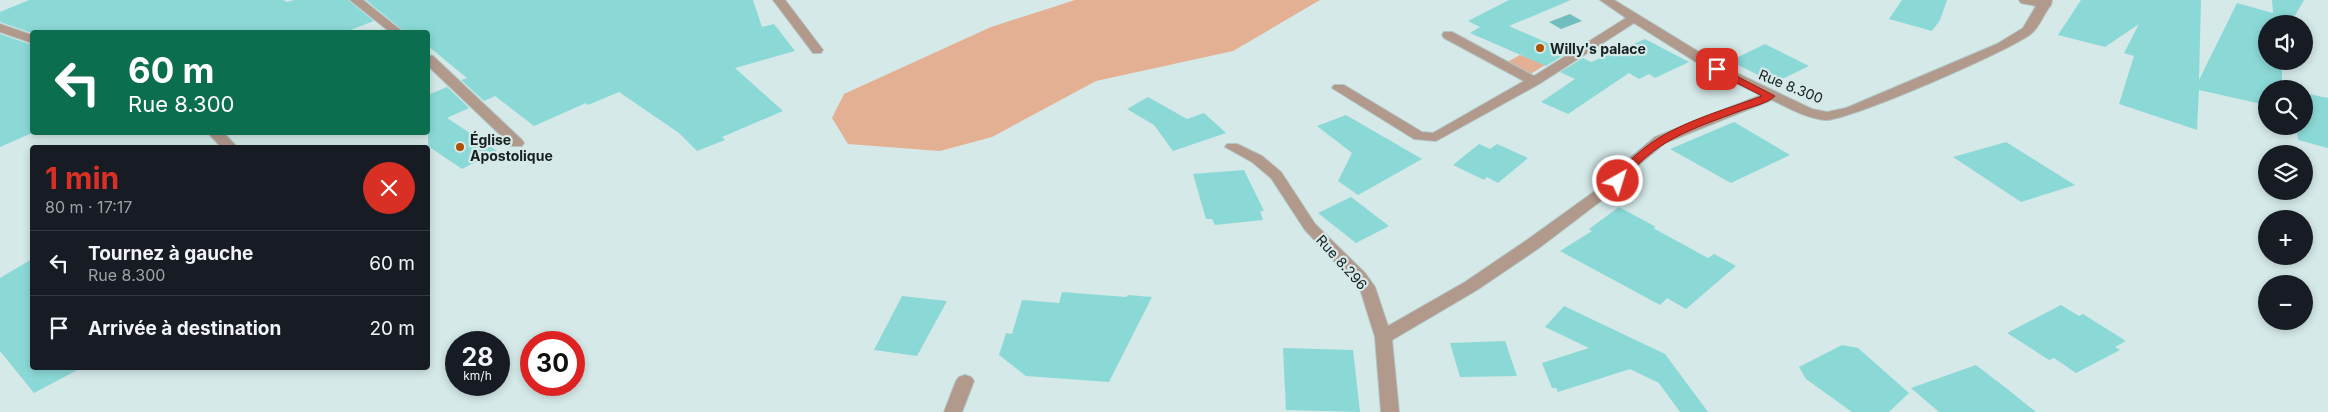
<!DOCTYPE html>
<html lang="fr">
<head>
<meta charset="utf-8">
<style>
	:root { --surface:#171b24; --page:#20242c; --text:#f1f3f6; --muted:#9ea1a6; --line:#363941; --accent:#d93025 }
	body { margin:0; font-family:Inter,sans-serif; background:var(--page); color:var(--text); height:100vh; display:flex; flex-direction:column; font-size:19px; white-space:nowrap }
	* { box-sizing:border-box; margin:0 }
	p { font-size:16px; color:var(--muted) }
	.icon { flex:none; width:28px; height:28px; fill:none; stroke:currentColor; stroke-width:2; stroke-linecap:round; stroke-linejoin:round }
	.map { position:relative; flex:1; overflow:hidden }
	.drawer { position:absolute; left:30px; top:145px; width:400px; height:225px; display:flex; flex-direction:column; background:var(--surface); border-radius:5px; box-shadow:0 2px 8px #0003 }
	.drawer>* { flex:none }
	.banner { position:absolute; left:30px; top:30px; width:400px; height:105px; border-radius:5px; box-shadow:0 2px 8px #0003; background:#0b6e4f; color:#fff; overflow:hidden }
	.buttons { position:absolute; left:2258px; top:15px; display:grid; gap:10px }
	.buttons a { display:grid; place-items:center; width:55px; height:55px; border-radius:50%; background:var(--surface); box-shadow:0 2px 8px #0003; font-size:25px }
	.speed { position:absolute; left:445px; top:331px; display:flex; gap:10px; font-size:25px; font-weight:700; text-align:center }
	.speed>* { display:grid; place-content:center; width:65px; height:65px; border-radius:50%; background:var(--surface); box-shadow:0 2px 8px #0003; line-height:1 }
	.speed small { font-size:12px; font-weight:400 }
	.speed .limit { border:8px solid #d22; background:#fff; color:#111 }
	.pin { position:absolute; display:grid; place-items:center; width:42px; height:42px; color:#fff; margin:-21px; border-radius:10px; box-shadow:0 2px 8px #0006 }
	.me { position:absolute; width:55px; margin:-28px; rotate:39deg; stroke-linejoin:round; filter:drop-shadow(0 0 4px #0008) }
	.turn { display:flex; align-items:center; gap:18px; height:105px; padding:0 15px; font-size:22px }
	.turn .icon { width:65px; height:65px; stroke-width:2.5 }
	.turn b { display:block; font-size:35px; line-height:42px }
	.round { display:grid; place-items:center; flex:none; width:52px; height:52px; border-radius:26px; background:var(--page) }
	.headline { display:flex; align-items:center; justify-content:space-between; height:85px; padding:0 15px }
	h1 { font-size:30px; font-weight:700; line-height:38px; color:var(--accent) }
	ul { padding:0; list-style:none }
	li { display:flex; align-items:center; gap:15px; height:65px; padding:0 15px; border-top:1px solid var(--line) }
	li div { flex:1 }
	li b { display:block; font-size:19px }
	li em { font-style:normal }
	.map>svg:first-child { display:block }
</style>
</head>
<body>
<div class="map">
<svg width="2328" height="412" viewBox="0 0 2328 412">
	<rect width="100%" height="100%" fill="#d4e9e8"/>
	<g fill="#e4b093">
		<polygon points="1075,0 1320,0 1233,51 1096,81 992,137 940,151 848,144 832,118 844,94 991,27"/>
		<polygon points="1555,46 1567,51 1529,75 1504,64 1520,55 1533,60"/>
	</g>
	<polygon fill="#70bebd" points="1570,14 1582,21 1561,29 1549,22"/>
	<g fill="#8bd9d7">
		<polygon points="29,0 283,0 287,2 294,0 348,0 374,21 345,32 32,33 0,22 0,12"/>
		<polygon points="366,0 753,0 762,27 774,24 795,51 735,68 783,111 722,137 725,140 697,151 679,133 619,92 588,105 586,103 534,126 495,96 484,101 461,80 467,78 428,46 428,32 405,32"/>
		<polygon points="1509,0 1571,0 1509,26 1568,52 1546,66 1470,33 1480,27 1468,21"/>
		<polygon points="1902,0 1947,0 1940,20 1932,31 1889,19"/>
		<polygon points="2081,0 2201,0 2199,80 2237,3 2273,13 2272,0 2304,0 2290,24 2266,24 2266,61 2282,61 2282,89 2266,89 2266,105 2199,90 2197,130 2119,104 2134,56 2124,53 2139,24 2105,47 2058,35"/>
		<polygon points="0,34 32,45 32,133 0,147"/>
		<polygon points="1645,39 1689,62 1655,78 1649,74 1639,79 1629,73 1568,114 1541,102 1575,79 1560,72 1583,58 1591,62"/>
		<polygon points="1765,44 1809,66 1774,83 1730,61"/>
		<polygon points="447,87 469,108 447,118 497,151 462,169 428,146 428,95"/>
		<polygon points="2304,93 2328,98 2328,148 2298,140 2296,126 2304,126"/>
		<polygon points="1148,97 1187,119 1204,113 1226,133 1173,151 1154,125 1127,109"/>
		<polygon points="1346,115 1422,159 1358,195 1338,181 1352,153 1317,126"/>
		<polygon points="1734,122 1790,155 1731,183 1670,149"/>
		<polygon points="2006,142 2075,185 2021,202 1953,157"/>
		<polygon points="1479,144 1490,149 1497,144 1528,158 1498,183 1487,177 1484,180 1453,165"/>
		<polygon points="1244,170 1264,211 1260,211 1263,220 1215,225 1212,219 1206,219 1193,174"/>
		<polygon points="1351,197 1389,226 1356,243 1318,213"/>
		<polygon points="1619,207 1656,227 1653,228 1708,258 1714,254 1736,266 1686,309 1667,298 1660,305 1560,251 1592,231 1589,229"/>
		<polygon points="32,259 32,368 81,368 34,393 0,351 0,278"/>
		<polygon points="1062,292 1126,297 1128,295 1152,297 1109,382 1026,376 999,355 1006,333 1012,334 1022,300 1059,303"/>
		<polygon points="902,296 947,301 917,356 874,350"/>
		<polygon points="2061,305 2079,316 2083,314 2126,341 2115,347 2120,350 2076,373 2054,358 2049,360 2007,333"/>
		<polygon points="1564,306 1665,354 1708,412 1680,412 1659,383 1630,369 1558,392 1556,388 1552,388 1542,363 1589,348 1545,327"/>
		<polygon points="1505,341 1517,376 1460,377 1450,343"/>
		<polygon points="1842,345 1858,348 1909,393 1889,412 1852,412 1806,379 1799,367"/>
		<polygon points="1283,348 1353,350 1360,412 1286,410"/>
		<polygon points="1976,365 2006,388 2036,412 1939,412 1911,388"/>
	</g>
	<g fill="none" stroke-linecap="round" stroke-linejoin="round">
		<g stroke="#b2c5c4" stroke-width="2">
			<g id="minor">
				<polygon points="350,0 363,0 403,32 390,32"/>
				<polygon points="773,0 785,0 823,50 821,53 813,53"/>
				<path d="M1600,0H1614L1722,66L1812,109L1827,112L1846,108L1997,44L2023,28L2036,6L2021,3L2019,0H2052L2051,5C2044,13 2040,26 2032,33C2014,49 1846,122 1825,120C1806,118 1789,108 1772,100L1665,143L1634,169L1623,184L1539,248L1477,290L1392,340L1399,412H1381L1375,337L1361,292L1353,281L1305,230L1271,178L1252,162L1225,147L1227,144H1237L1262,156L1281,172L1315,224L1365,273L1375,287L1388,326L1465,282L1527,240L1613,178L1624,163L1655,137L1761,95L1712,72L1634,23L1539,84L1436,141L1414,139L1332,88L1334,85H1344L1422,132L1433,133L1524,81L1444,38L1442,35L1444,32H1452L1534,76L1626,18Z"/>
				<polygon points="0,24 32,35 32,43 0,32"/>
				<polygon points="428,55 433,56 522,140 524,143 522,146 512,146 428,66"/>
				<polygon points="207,132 223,132 238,148 222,148"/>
				<polygon points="965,375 971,377 974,381 962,412 944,412 956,381 959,377"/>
			</g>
		</g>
		<use href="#minor" fill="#b1998c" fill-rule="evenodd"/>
	</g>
	<path fill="#d93025" stroke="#8d1f18" d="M1717,66L1775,96C1767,104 1750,107 1740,111C1692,129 1654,140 1622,183H1614L1613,181C1649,129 1705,117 1762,96L1714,71V67Z"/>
	<g fill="#af5100" stroke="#d4e9e8" stroke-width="2">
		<circle cx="1540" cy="48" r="5"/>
		<circle cx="460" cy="147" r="5"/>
	</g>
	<g text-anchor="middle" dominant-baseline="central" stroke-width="4.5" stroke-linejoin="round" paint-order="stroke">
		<g font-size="14" font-weight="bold" fill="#181f1f" stroke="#d4e9e8" text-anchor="start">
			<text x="1550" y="48">Willy's palace</text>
			<text x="470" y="139">Église<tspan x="470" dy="16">Apostolique</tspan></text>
		</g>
		<g font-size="14" fill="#181f1f" stroke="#d4e9e8">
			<text transform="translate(1791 86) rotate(22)">Rue 8.300</text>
			<text transform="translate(1342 262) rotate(48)">Rue 8.296</text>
		</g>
	</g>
</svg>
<div class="buttons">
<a><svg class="icon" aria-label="sound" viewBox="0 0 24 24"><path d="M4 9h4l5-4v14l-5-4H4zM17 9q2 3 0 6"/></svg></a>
<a><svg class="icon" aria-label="search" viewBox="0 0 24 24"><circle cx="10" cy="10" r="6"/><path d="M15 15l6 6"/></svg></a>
<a><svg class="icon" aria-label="layers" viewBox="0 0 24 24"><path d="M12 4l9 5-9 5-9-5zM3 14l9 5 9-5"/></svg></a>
<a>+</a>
<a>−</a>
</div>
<div class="speed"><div>28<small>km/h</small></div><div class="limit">30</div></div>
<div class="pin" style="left:1717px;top:69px;background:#d93025"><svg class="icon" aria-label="arrive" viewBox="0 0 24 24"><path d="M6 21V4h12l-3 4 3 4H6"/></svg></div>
<svg class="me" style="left:1618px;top:181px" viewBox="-20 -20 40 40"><circle r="17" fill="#d93025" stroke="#fff" stroke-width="3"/><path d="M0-11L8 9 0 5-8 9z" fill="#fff"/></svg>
<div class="banner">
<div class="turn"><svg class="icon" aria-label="left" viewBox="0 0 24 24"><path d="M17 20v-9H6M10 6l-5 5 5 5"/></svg><div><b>60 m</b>Rue 8.300</div></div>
</div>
<section class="drawer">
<div class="headline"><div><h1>1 min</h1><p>80 m · 17:17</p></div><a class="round" style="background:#d93025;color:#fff"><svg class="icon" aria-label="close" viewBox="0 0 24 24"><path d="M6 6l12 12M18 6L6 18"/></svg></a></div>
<ul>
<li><svg class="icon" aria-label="left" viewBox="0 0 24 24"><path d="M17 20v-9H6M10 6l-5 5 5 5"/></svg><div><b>Tournez à gauche</b><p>Rue 8.300</p></div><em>60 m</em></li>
<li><svg class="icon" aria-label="arrive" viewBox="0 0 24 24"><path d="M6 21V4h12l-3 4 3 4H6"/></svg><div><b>Arrivée à destination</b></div><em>20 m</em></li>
</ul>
</section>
</div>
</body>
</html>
